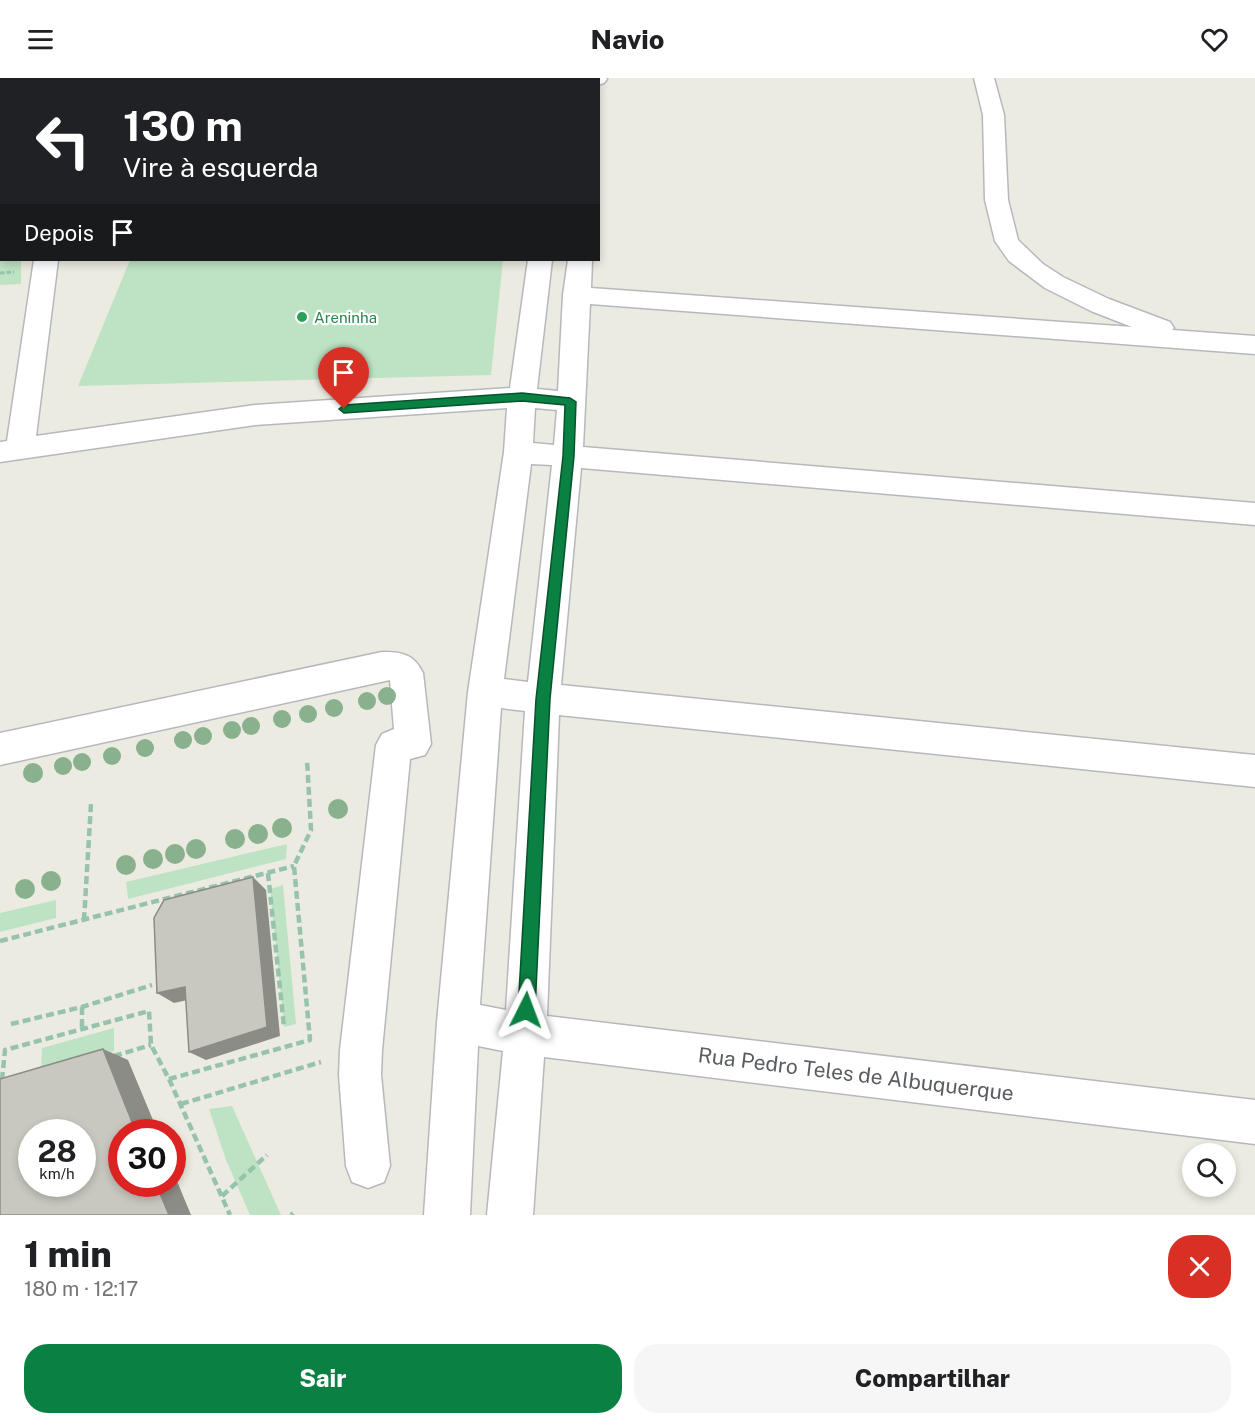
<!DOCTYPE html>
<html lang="pt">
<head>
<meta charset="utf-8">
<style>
	:root { --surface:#fff; --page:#f6f6f6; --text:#202124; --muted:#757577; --accent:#0b8043 }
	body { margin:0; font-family:"Public Sans",sans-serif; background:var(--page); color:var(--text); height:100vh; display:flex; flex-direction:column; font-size:22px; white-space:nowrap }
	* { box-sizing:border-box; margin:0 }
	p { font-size:20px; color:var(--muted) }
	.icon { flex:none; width:33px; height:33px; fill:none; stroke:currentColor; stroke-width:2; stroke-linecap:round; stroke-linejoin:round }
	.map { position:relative; height:1137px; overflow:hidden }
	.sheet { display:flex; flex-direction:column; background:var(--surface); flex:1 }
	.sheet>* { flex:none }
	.hud { position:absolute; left:0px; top:0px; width:600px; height:183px; box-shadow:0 3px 9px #0003; background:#202124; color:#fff; overflow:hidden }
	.controls { position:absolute; left:1182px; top:1065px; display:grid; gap:12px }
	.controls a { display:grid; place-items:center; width:54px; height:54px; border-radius:50%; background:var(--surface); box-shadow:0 3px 9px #0003; font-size:30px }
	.speed { position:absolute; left:18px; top:1041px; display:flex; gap:12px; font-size:30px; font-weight:700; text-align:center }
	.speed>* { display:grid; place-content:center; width:78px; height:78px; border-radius:50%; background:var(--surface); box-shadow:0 3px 9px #0003; line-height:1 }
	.speed small { font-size:15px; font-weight:400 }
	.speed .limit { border:9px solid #d22; background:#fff; color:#111 }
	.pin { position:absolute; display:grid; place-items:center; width:51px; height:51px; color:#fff; margin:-62px -26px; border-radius:50% 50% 50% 0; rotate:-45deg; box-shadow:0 0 6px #0007 }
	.pin .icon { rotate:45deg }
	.me { position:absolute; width:66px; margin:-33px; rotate:3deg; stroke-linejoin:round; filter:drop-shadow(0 0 4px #0008) }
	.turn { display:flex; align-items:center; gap:21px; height:126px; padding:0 24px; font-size:27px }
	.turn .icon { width:78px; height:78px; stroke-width:2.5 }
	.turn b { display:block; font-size:42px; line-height:51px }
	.then { display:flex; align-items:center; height:57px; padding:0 24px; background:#0003; gap:12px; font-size:22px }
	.round { display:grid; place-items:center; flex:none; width:63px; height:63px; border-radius:24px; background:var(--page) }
	.headline { display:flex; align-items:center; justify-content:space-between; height:102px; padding:0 24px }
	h1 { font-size:36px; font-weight:800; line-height:45px }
	.button { display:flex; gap:12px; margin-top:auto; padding:12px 24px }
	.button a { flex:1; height:69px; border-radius:24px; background:var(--accent); color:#fff; font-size:24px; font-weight:800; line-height:69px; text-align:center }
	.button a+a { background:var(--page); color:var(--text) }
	header { display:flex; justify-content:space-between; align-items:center; height:78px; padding:0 24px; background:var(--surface); font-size:27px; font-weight:800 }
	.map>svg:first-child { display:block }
</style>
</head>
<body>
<header><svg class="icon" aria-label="menu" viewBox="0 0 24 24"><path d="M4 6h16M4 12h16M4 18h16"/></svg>Navio<svg class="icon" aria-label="heart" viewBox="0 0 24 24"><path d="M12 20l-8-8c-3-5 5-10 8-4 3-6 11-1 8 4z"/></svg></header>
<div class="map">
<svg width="1255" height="1137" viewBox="0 0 1255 1137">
	<rect width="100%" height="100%" fill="#ecebe1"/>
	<g fill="#bee3c4">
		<polygon points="0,171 2,182 21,182 21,206 0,207"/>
		<polygon points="130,182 503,182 491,297 78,308"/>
		<polygon points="287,766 286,781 128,821 126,804"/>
		<polygon points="283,807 296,946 284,949 270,811"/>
		<polygon points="56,822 56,840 0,854 0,835"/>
		<polygon points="114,950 114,973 41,994 42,970"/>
		<polygon points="232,1028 281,1137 250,1137 226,1082 209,1031"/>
	</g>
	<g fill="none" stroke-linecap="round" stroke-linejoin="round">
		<g stroke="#b6b8bd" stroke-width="3">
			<g id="minor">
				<rect x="550" y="0" width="20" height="2"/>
				<polygon points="578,0 606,0 607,1 604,5 598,7 598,2 577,2"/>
				<path d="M974,0H994L1004,37L1008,122L1018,162L1043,186L1063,199L1109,221L1170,244L1174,250L1172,252L1255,258V276L590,226L583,369L1255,425V447L581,390L561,607L1255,677V709L559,637L547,938L1255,1022V1066L544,979L533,1137H487L503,973L478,968L470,1137H424L437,944L468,614L504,374L507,330L255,347L0,384V364L7,363L34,182H58L36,358L255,327L510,310L528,182H552L537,311L558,313L563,217L568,182H592L591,210L1132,249L1091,233L1045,210L1009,183L995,163L985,122L983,37ZM535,330L557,332L554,367L533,365ZM531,386L552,387L528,604L504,601ZM501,630L525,633L506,932L480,927Z"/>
				<rect x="0" y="57" width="2" height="12"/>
				<path d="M382,574C402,574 414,576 423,595L431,666L425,677L410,681L382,972L381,997L390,1088L384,1104L368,1110L352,1104L346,1088L339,997L340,972L376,667L382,656L394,651L390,602L0,687V655Z"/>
			</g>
		</g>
		<polyline stroke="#98c3ab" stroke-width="3" stroke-dasharray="4.5 2" stroke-linecap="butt" points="0,195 14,194"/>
		<g stroke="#98c3ab" stroke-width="4.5" stroke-dasharray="8 4" stroke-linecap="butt">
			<polyline points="268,795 284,949"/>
			<polyline points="84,842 91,726"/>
			<polyline points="0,863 294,788"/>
			<polyline points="82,929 82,951"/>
			<polyline points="11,946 82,929 152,907"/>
			<polyline points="114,978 151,967"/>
			<polyline points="169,1001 310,962 294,788 311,752 307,681"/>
			<polyline points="2,1002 5,972 149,933 151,967 169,1001 230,1137"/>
			<polyline points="181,1026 321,984"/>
			<polyline points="222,1118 267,1077"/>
			<polyline points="291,1137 293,1135"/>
		</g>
		<use href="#minor" fill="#fff" fill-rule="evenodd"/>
	</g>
	<g fill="#89b18d">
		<circle cx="387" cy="618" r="9"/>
		<circle cx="367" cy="623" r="9"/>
		<circle cx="334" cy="630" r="9"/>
		<circle cx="308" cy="636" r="9"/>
		<circle cx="282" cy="641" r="9"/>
		<circle cx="251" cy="648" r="9"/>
		<circle cx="232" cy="652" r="9"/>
		<circle cx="203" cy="658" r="9"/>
		<circle cx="183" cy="662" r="9"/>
		<circle cx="145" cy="670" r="9"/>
		<circle cx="112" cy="678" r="9"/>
		<circle cx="82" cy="684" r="9"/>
		<circle cx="63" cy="688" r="9"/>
		<circle cx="33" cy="695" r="10"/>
		<circle cx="338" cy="731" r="10"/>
		<circle cx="282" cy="750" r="10"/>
		<circle cx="258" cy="756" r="10"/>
		<circle cx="235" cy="761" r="10"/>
		<circle cx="196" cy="771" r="10"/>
		<circle cx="175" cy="776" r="10"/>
		<circle cx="153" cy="781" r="10"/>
		<circle cx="126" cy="787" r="10"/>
		<circle cx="51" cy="803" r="10"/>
		<circle cx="25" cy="811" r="10"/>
	</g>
	<g fill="#8c8c86">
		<polygon points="253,799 266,812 280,958 206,982 189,974"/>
		<polygon points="185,909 201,919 174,925 157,915"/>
		<polygon points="103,971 128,982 158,1054 136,1054"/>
		<polygon points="172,1091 191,1137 169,1137 156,1106 172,1106"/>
	</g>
	<g fill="#c8c8c0" stroke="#8c8c86" stroke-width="1.5" fill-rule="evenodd">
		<polygon points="253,799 267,949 189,974 185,909 157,915 154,840 164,822"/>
		<path d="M103,971L136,1054H122V1106H156L169,1137H0V1001ZM32,1054H82V1106H32Z"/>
	</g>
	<polygon fill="#0b8043" stroke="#07532c" stroke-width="1.5" points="522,315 570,320 576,324 574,378 550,621 535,932 532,938 526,940 520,938 518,932 536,621 563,378 565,327 522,323 344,335 339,331 344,327"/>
	<circle fill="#2e9e5b" stroke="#fff" stroke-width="2" cx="302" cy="239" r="6"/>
	<g text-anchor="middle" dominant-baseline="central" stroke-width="4.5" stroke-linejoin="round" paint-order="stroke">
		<g font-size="15" fill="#27864d" stroke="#fff" text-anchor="start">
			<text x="314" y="239">Areninha</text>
		</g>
		<g font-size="21" fill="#595c61" stroke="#fff">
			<text transform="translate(856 996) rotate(7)">Rua Pedro Teles de Albuquerque</text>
		</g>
	</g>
</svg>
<div class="controls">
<a><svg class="icon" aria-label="search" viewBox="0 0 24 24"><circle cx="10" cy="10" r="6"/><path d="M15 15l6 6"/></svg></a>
</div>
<div class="speed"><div>28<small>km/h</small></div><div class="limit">30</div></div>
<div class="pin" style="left:344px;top:331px;background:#d93025"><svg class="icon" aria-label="arrive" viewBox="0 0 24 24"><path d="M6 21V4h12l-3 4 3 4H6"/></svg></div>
<svg class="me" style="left:526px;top:932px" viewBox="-20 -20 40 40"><path d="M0-17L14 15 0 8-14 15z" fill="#0b8043" stroke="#fff" stroke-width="4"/></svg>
<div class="hud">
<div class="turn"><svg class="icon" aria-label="left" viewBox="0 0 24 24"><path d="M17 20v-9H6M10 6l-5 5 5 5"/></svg><div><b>130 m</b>Vire à esquerda</div></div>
<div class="then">Depois<svg class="icon" aria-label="arrive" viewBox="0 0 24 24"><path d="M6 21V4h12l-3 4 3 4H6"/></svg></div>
</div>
</div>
<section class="sheet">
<div class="headline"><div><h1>1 min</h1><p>180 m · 12:17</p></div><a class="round" style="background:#d93025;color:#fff"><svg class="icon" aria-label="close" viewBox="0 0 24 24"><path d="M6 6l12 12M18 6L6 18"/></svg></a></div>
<div class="button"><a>Sair</a><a>Compartilhar</a></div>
</section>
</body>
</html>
